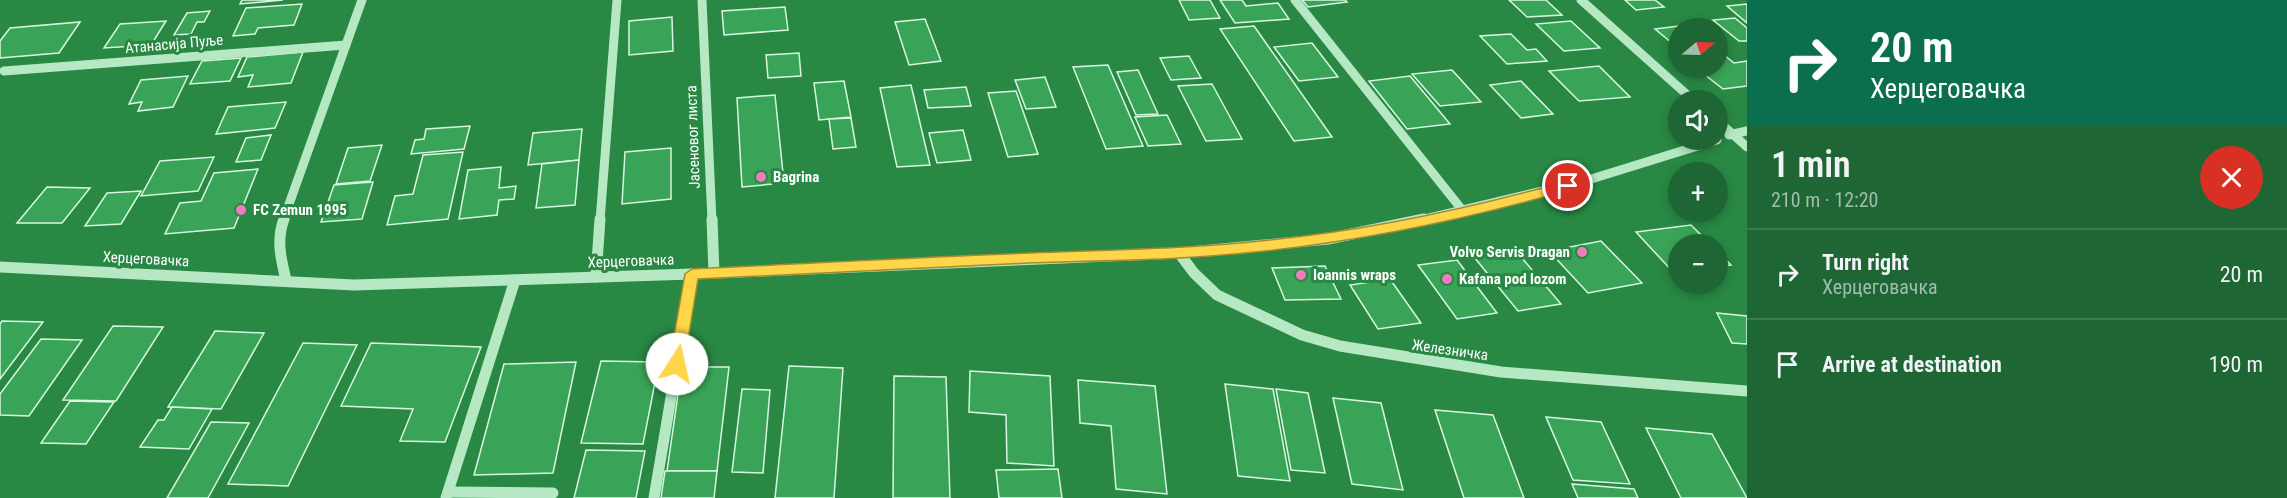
<!DOCTYPE html>
<html lang="en">
<head>
<meta charset="utf-8">
<style>
	:root { --surface:#1e6633; --page:#266c3b; --text:#f1f3f6; --muted:#a1bdac; --line:#3c7a4e }
	body { margin:0; font-family:"Roboto Condensed",sans-serif; background:var(--page); color:var(--text); height:100vh; display:flex; flex-direction:column; font-size:22px; white-space:nowrap }
	* { box-sizing:border-box; margin:0 }
	p { font-size:20px; color:var(--muted) }
	.icon { flex:none; width:33px; height:33px; fill:none; stroke:currentColor; stroke-width:2; stroke-linecap:round; stroke-linejoin:round }
	.map { position:relative; flex:1; overflow:hidden }
	.panel { display:flex; flex-direction:column; background:var(--surface); width:540px }
	.panel>* { flex:none }
	.top-card { background:#0b6e4f; color:#fff; overflow:hidden }
	.needle { width:39px; rotate:71deg }
	.buttons { position:absolute; left:1668px; top:18px; display:grid; gap:12px }
	.buttons a { display:grid; place-items:center; width:60px; height:60px; border-radius:50%; background:var(--surface); box-shadow:0 3px 9px #0003; font-size:30px }
	.pin { position:absolute; display:grid; place-items:center; width:51px; height:51px; color:#fff; margin:-26px; border:3px solid #fff; border-radius:50%; box-shadow:0 2px 6px #0007 }
	.me { position:absolute; width:66px; margin:-33px; rotate:10deg; stroke-linejoin:round; filter:drop-shadow(0 0 4px #0008) }
	.turn { display:flex; align-items:center; gap:21px; height:126px; padding:0 24px; font-size:27px }
	.turn .icon { width:78px; height:78px; stroke-width:2.5 }
	.turn b { display:block; font-size:42px; line-height:51px }
	.round { display:grid; place-items:center; flex:none; width:63px; height:63px; border-radius:32px; background:var(--page) }
	.headline { display:flex; align-items:center; justify-content:space-between; height:102px; padding:0 24px }
	h1 { font-size:36px; font-weight:600; line-height:45px }
	ul { padding:0; list-style:none }
	li { display:flex; align-items:center; gap:18px; height:90px; padding:0 24px; border-top:2px solid var(--line) }
	li div { flex:1 }
	li b { display:block; font-size:22px }
	li em { font-style:normal }
	main { display:flex; flex:1; min-height:0 }
	.map>svg:first-child { display:block }
</style>
</head>
<body>
<main>
<div class="map">
<svg width="1747" height="498" viewBox="0 0 1747 498">
	<rect width="100%" height="100%" fill="#288844"/>
	<g fill="#39a457" stroke="#d8f7e0" stroke-width="1.5">
		<polygon points="242,0 283,0 240,4"/>
		<polygon points="1179,0 1210,0 1220,18 1189,20"/>
		<polygon points="1220,0 1242,0 1246,6 1278,3 1289,19 1235,23"/>
		<polygon points="1302,0 1345,0 1347,2 1308,7"/>
		<polygon points="1509,0 1546,0 1562,15 1527,17"/>
		<polygon points="1625,0 1655,0 1664,7 1636,10"/>
		<polygon points="302,4 294,25 258,28 255,34 233,36 246,8"/>
		<polygon points="1747,4 1747,23 1727,6"/>
		<polygon points="785,7 788,30 724,35 722,11"/>
		<polygon points="210,11 204,22 197,22 191,34 174,35 187,13"/>
		<polygon points="672,17 673,51 629,55 629,21"/>
		<polygon points="1735,18 1747,28 1747,41 1739,41 1713,20"/>
		<polygon points="925,19 941,61 909,65 895,22"/>
		<polygon points="166,21 151,45 104,48 120,24"/>
		<polygon points="1571,21 1600,48 1564,51 1536,24"/>
		<polygon points="80,22 59,53 0,58 0,41 10,28"/>
		<polygon points="1687,25 1691,28 1678,28 1678,48 1655,29"/>
		<polygon points="1254,26 1332,137 1294,141 1220,29"/>
		<polygon points="1511,34 1527,50 1536,49 1547,61 1507,64 1480,36"/>
		<polygon points="1312,43 1338,77 1299,81 1274,47"/>
		<polygon points="1718,50 1734,63 1747,61 1747,86 1723,89 1700,71 1706,70 1702,68 1718,68"/>
		<polygon points="303,52 291,83 248,87 253,75 238,77 247,57"/>
		<polygon points="799,53 801,76 768,78 766,55"/>
		<polygon points="1189,56 1201,78 1171,80 1160,58"/>
		<polygon points="241,58 230,81 190,84 202,61"/>
		<polygon points="1108,65 1143,146 1106,149 1073,67"/>
		<polygon points="1599,66 1630,97 1579,101 1549,71"/>
		<polygon points="1138,70 1158,114 1136,115 1117,72"/>
		<polygon points="1452,70 1481,102 1440,106 1412,74"/>
		<polygon points="188,76 173,107 138,111 142,102 129,104 141,80"/>
		<polygon points="1410,76 1450,124 1407,129 1369,81"/>
		<polygon points="1045,77 1056,107 1026,109 1015,80"/>
		<polygon points="844,81 851,117 819,120 814,83"/>
		<polygon points="1521,81 1553,114 1521,118 1490,85"/>
		<polygon points="1212,84 1242,139 1206,141 1178,86"/>
		<polygon points="911,85 930,165 897,167 880,88"/>
		<polygon points="966,87 971,106 928,108 924,90"/>
		<polygon points="1016,91 1038,154 1008,157 988,93"/>
		<polygon points="775,95 784,183 742,187 737,98"/>
		<polygon points="286,102 275,128 216,134 228,107"/>
		<polygon points="1167,115 1181,144 1148,146 1135,117"/>
		<polygon points="851,118 856,147 833,149 829,119"/>
		<polygon points="470,126 464,149 411,154 415,140 424,139 426,129"/>
		<polygon points="582,129 579,160 528,165 533,133"/>
		<polygon points="963,130 971,160 937,163 929,133"/>
		<polygon points="271,135 261,160 236,162 246,138"/>
		<polygon points="382,145 370,181 336,184 348,148"/>
		<polygon points="671,148 671,199 622,204 625,152"/>
		<polygon points="463,152 448,219 387,225 395,196 413,194 423,155"/>
		<polygon points="214,157 198,191 141,196 160,161"/>
		<polygon points="579,160 575,205 536,208 542,164"/>
		<polygon points="501,167 499,188 516,186 514,199 499,200 497,215 459,219 468,170"/>
		<polygon points="258,169 234,228 165,234 180,203 201,201 214,173"/>
		<polygon points="373,182 362,219 321,222 334,185"/>
		<polygon points="47,187 90,188 62,223 17,223"/>
		<polygon points="141,191 121,224 85,226 107,193"/>
		<polygon points="1691,225 1710,244 1678,244 1678,272 1674,273 1636,232"/>
		<polygon points="1601,241 1642,283 1588,293 1549,251"/>
		<polygon points="1516,251 1561,304 1518,311 1474,257"/>
		<polygon points="1718,252 1731,265 1718,267"/>
		<polygon points="1457,260 1497,313 1457,319 1418,265"/>
		<polygon points="1325,266 1341,299 1285,300 1272,268"/>
		<polygon points="1390,279 1421,323 1378,329 1350,285"/>
		<polygon points="1717,313 1747,316 1747,344 1732,343"/>
		<polygon points="2,321 43,322 0,379 0,324"/>
		<polygon points="113,326 163,327 116,401 63,400"/>
		<polygon points="215,331 264,333 221,409 168,407"/>
		<polygon points="41,339 82,340 29,416 0,415 0,394"/>
		<polygon points="303,343 357,345 288,486 228,484"/>
		<polygon points="371,343 481,347 445,442 400,441 413,409 341,406"/>
		<polygon points="601,361 659,362 643,444 581,443"/>
		<polygon points="576,362 553,473 474,475 504,364"/>
		<polygon points="789,366 843,368 834,498 775,498"/>
		<polygon points="682,367 729,367 717,471 667,471"/>
		<polygon points="970,371 1050,376 1054,466 1007,463 1006,415 969,412"/>
		<polygon points="894,376 946,377 950,498 893,498"/>
		<polygon points="1078,380 1155,386 1167,494 1116,489 1111,426 1080,423"/>
		<polygon points="1225,384 1273,389 1290,481 1238,476"/>
		<polygon points="742,389 770,390 763,473 732,472"/>
		<polygon points="1276,389 1308,393 1325,473 1291,470"/>
		<polygon points="1333,398 1381,403 1403,490 1352,484"/>
		<polygon points="70,401 114,402 86,444 41,443"/>
		<polygon points="172,407 212,409 189,449 140,447 158,420 164,420"/>
		<polygon points="1435,410 1493,415 1524,498 1464,498"/>
		<polygon points="1546,417 1601,422 1630,484 1573,480"/>
		<polygon points="211,422 249,423 208,498 167,498"/>
		<polygon points="1646,428 1712,434 1747,498 1681,498"/>
		<polygon points="586,450 645,451 636,498 574,498"/>
		<polygon points="1058,469 1062,498 999,498 996,470"/>
		<polygon points="665,471 717,471 714,498 661,498"/>
		<polygon points="1572,484 1634,489 1638,498 1578,498"/>
	</g>
	<g fill="none" stroke-linecap="round" stroke-linejoin="round">
		<g stroke="#b5e8c3" stroke-width="9">
			<polyline points="702,0 712,221"/>
			<polyline points="1295,0 1463,211"/>
			<polyline points="1581,0 1693,100"/>
			<polyline points="4,71 346,45"/>
			<polyline points="1718,121 1747,147"/>
			<polyline points="1729,135 1747,131"/>
			<polyline points="283,221 362,0"/>
			<polyline points="600,221 617,0"/>
			<polyline points="1417,221 1588,180 1717,140"/>
		</g>
		<g stroke="#b5e8c3" stroke-width="11">
			<path d="M284,219C276,240 281,259 286,280"/>
			<polyline points="712,219 714,273"/>
			<polyline points="1179,253 1194,273 1217,295 1302,335 1340,346 1501,372 1747,391"/>
			<polyline points="0,267 354,285 692,274 1179,253 1328,239 1424,219"/>
			<polyline points="596,277 600,219"/>
			<polyline points="448,492 553,493"/>
			<polyline points="446,498 515,280"/>
			<polyline points="654,498 692,274"/>
		</g>
	</g>
	<path fill="#ffd54a" stroke="#a68a30" stroke-width="1.5" d="M1568,181L1572,183L1574,186L1572,189C1445,226 1311,251 1179,258C1129,261 1079,261 1029,263C919,268 808,274 698,279L684,364L682,368L677,370L671,368L669,364L685,274L692,269C805,264 918,257 1031,253C1111,250 1191,249 1270,240C1370,230 1471,208 1568,181Z"/>
	<g fill="#f07bbd" stroke="#288844" stroke-width="2">
		<circle cx="761" cy="177" r="6"/>
		<circle cx="241" cy="210" r="6"/>
		<circle cx="1582" cy="252" r="6"/>
		<circle cx="1301" cy="275" r="6"/>
		<circle cx="1447" cy="279" r="6"/>
	</g>
	<g text-anchor="middle" dominant-baseline="central" stroke-width="6" stroke-linejoin="round" paint-order="stroke">
		<g font-size="15" fill="#fff" stroke="#288844">
			<text transform="translate(174 44) rotate(-5)">Атанасија Пуље</text>
			<text transform="translate(693 137) rotate(-92)">Јасеновог листа</text>
			<text transform="translate(146 259) rotate(3)">Херцеговачка</text>
			<text transform="translate(631 261) rotate(-2)">Херцеговачка</text>
			<text transform="translate(1450 350) rotate(8)">Железничка</text>
		</g>
		<g font-size="15" font-weight="bold" fill="#fff" stroke="#288844" text-anchor="start">
			<text x="773" y="177">Bagrina</text>
			<text x="253" y="210">FC Zemun 1995</text>
			<text x="1570" y="252" text-anchor="end">Volvo Servis Dragan</text>
			<text x="1313" y="275">Ioannis wraps</text>
			<text x="1459" y="279">Kafana pod lozom</text>
		</g>
	</g>
</svg>
<div class="buttons">
<a><svg class="needle" viewBox="-14 -14 28 28"><path d="M0-13l5 13h-10z" fill="#e53935"/><path d="M0 13l5-13h-10z" fill="#a1bdac"/></svg></a>
<a><svg class="icon" aria-label="sound" viewBox="0 0 24 24"><path d="M4 9h4l5-4v14l-5-4H4zM17 9q2 3 0 6"/></svg></a>
<a>+</a>
<a>−</a>
</div>
<div class="pin" style="left:1568px;top:186px;background:#d93025"><svg class="icon" aria-label="arrive" viewBox="0 0 24 24"><path d="M6 21V4h12l-3 4 3 4H6"/></svg></div>
<svg class="me" style="left:677px;top:364px" viewBox="-20 -20 40 40"><circle r="19" fill="#fff"/><path d="M0-13L10 11 0 6-10 11z" fill="#ffd54a"/></svg>
</div>
<section class="panel">
<div class="top-card">
<div class="turn"><svg class="icon" aria-label="right" viewBox="0 0 24 24"><path d="M7 20v-9h11M14 6l5 5-5 5"/></svg><div><b>20 m</b>Херцеговачка</div></div>
</div>
<div class="headline"><div><h1>1 min</h1><p>210 m · 12:20</p></div><a class="round" style="background:#d93025;color:#fff"><svg class="icon" aria-label="close" viewBox="0 0 24 24"><path d="M6 6l12 12M18 6L6 18"/></svg></a></div>
<ul>
<li><svg class="icon" aria-label="right" viewBox="0 0 24 24"><path d="M7 20v-9h11M14 6l5 5-5 5"/></svg><div><b>Turn right</b><p>Херцеговачка</p></div><em>20 m</em></li>
<li><svg class="icon" aria-label="arrive" viewBox="0 0 24 24"><path d="M6 21V4h12l-3 4 3 4H6"/></svg><div><b>Arrive at destination</b></div><em>190 m</em></li>
</ul>
</section>
</main>
</body>
</html>
